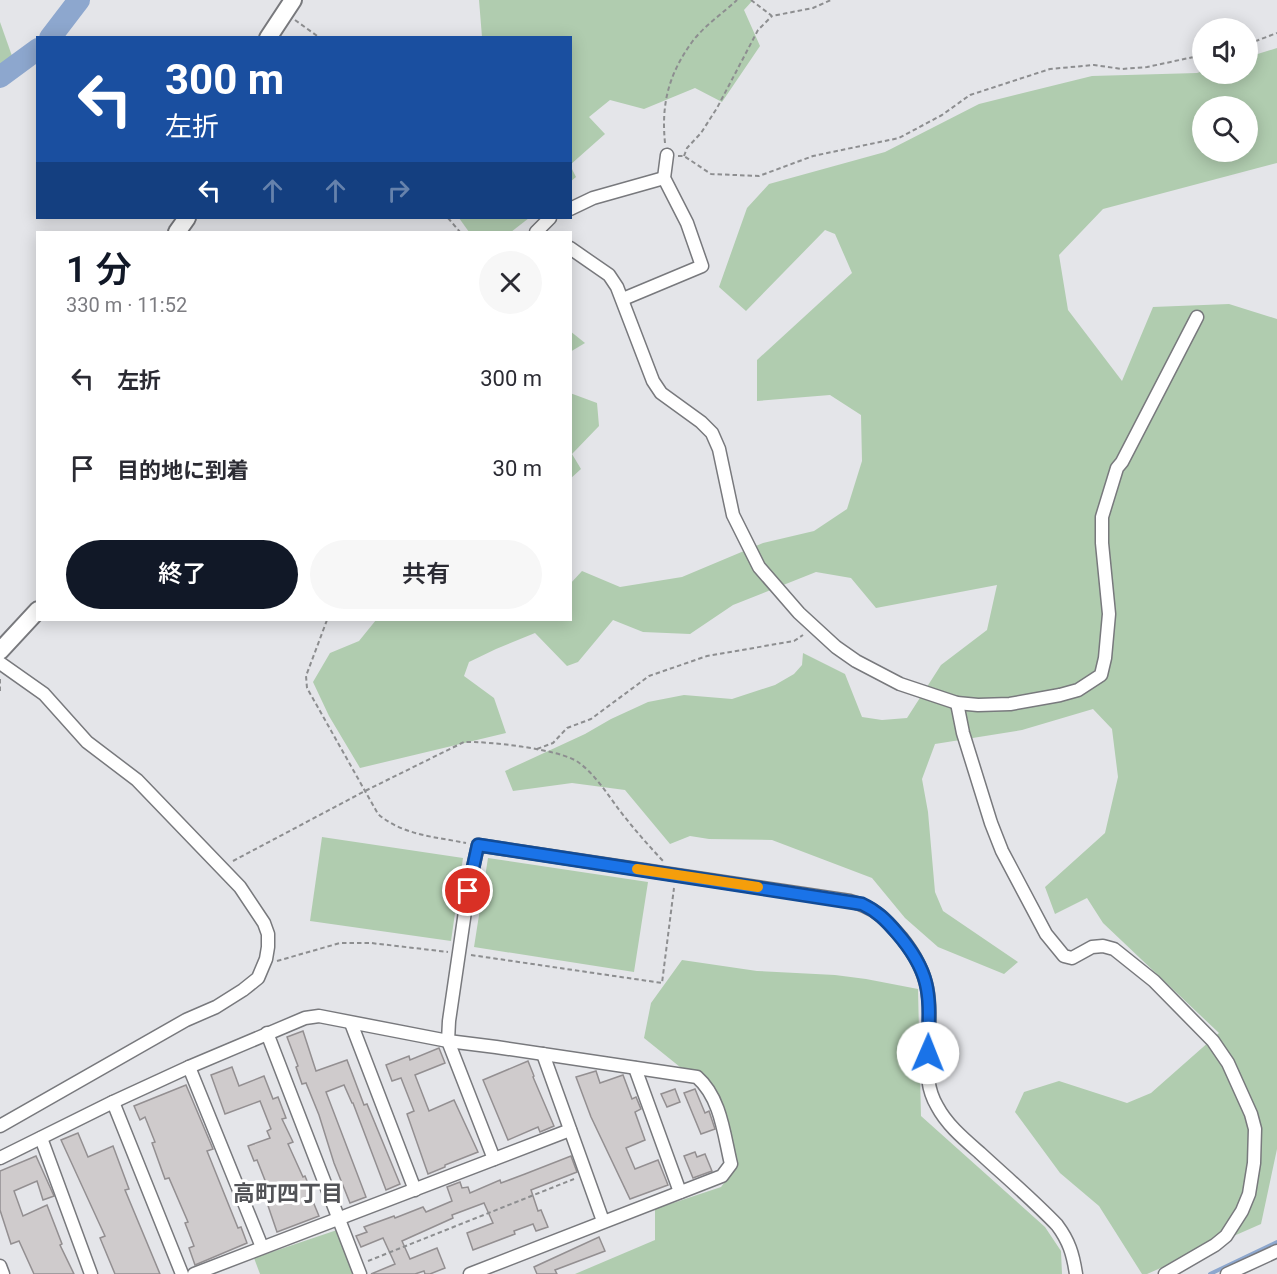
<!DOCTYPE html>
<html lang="ja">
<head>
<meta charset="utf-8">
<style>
	:root { --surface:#fff; --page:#f7f7f7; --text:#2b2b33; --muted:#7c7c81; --accent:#111827 }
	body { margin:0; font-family:Roboto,"Noto Sans JP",sans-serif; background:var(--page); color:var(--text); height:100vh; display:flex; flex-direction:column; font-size:22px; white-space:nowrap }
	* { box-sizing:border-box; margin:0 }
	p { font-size:20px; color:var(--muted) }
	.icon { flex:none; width:33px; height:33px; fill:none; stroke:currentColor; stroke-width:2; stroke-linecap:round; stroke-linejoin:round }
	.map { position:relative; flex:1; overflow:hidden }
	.panel { position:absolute; left:36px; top:231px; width:536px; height:390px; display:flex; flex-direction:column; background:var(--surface); border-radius:0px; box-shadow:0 3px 15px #0003 }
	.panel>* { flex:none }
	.banner { position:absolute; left:36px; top:36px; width:536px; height:183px; border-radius:0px; box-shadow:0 3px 15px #0003; background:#1a4fa0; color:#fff; overflow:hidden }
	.tools { position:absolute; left:1192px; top:18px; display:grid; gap:12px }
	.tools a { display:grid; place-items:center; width:66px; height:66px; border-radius:50%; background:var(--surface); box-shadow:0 3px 15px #0003; font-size:30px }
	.pin { position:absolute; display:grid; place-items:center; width:51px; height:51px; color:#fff; margin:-26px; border:3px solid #fff; border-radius:50%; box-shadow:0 2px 6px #0007 }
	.me { position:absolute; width:66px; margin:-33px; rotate:1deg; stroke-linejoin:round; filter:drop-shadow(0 0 4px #0008) }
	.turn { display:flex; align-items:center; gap:21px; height:126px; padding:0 30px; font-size:27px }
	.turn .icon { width:78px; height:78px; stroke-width:2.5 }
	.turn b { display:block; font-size:42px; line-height:51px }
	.lanes { display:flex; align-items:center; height:57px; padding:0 30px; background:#0003; justify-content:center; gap:30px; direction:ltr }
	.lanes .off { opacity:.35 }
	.round { display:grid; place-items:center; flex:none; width:63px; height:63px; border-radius:32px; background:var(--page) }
	.head { display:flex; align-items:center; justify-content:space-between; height:102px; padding:0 30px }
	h1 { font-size:36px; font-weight:600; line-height:45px; color:var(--accent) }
	.primary-button { display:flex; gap:12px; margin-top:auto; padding:12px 30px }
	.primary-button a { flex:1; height:69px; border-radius:36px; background:var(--accent); color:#fff; font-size:24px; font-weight:600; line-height:69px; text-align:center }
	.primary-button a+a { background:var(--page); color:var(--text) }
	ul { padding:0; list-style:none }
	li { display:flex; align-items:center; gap:18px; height:90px; padding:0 30px }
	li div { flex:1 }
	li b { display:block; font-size:22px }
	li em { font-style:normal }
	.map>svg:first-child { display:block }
</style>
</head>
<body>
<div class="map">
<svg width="1277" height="1274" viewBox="0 0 1277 1274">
	<rect width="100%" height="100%" fill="#e4e5e9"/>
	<g fill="#b0ccaf" fill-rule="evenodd">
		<polygon points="479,0 753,0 744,10 760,46 722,102 695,88 644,109 610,100 589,117 605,134 570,165 576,177 570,182 570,38 482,37"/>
		<polygon points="0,22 12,56 0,65"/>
		<path d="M1277,48V163L1103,209L1059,255L1068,310L1122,381L1153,307L1229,304L1277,319V1149L1261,1224L1147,1274H1142L1099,1206L1060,1173L1015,1112L1024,1092L1059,1081L1127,1103L1151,1093L1219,1033L1103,923L1087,898L1055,914L1045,887L1105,833L1118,777L1112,729L1093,709L1022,730L935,744L922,779L928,812L935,892L943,911L1018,962L1004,974L938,947L905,918L872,878L772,840L709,839L690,836L670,844L625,790L572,783L513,791L505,771L585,734L611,719L648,702L684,695L732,699L775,685L794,674L802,665L803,653L845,674L862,717L882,720L907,718L941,665L987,630L997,585L876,608L851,578L816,572L733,605L690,634L643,632L613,620L578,662L567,666L535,633L496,649L469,662L464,676L494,698L506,733L360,768L329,716L313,682L330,653L359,641L376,620H570V584L582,571L620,587L682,577L763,543L814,531L847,509L862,461L861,415L830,395L757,401V360L852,273L835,234L825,230L746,311L719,287L747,208L769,184L885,152L979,104L1092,76L1197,73L1203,71V74H1248V57ZM1203,106H1248V152H1203Z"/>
		<polygon points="459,218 529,218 511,232 469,232"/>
		<polygon points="570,331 585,343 570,352"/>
		<polygon points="570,393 597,403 599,426 572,454 581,469 570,479"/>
		<polygon points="322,837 463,858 451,941 310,921"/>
		<polygon points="488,858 648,882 634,972 474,947"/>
		<polygon points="682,960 757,971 835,975 866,979 918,989 921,1116 1045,1227 1061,1251 1062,1274 575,1274 655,1240 655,1209 721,1187 734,1170 734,1155 719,1102 711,1083 698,1072 680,1067 644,1038 651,1003"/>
		<polygon points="337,1230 354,1274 260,1274 254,1258"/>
	</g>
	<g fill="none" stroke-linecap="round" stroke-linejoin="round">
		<polyline stroke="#8da7ce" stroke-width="4" points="1210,1274 1277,1242"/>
		<g stroke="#8da7ce" stroke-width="22">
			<polyline points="50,38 79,0"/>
			<polyline points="0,77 38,49"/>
		</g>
	</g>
	<g fill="#cfcbcc" stroke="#938f91" stroke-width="1.5">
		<polygon points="303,1031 316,1071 347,1060 364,1105 367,1104 400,1184 386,1190 353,1103 352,1103 344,1085 326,1092 366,1197 350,1203 334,1163 319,1115 306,1083 302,1084 296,1067 298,1066 287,1037"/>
		<polygon points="439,1048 445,1063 415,1075 429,1111 454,1100 478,1152 445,1165 445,1167 428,1174 407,1114 414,1111 401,1078 392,1081 386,1065 409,1056 410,1060"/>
		<polygon points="528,1061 534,1076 533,1077 554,1126 540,1132 538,1127 508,1140 483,1080"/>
		<polygon points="232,1067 239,1086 264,1076 273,1099 278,1097 286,1118 282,1119 293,1142 288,1144 303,1177 305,1176 311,1191 309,1192 319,1216 277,1232 263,1191 268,1188 257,1160 254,1161 248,1146 270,1138 267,1131 271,1129 260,1101 225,1114 211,1075"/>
		<polygon points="596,1071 600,1083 623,1075 632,1099 636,1097 641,1109 635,1112 645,1140 626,1148 635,1169 658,1160 668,1185 630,1199 591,1117 576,1077"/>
		<polygon points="186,1085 213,1149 207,1151 238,1228 241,1227 247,1243 195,1265 189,1248 194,1246 185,1223 188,1222 169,1178 165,1179 152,1143 155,1142 145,1117 140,1120 134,1106"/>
		<polygon points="675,1089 680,1102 667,1107 661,1094"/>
		<polygon points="695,1089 705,1113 709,1111 715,1129 701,1134 684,1093"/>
		<polygon points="78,1133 88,1157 113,1146 129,1189 125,1190 160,1274 115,1274 100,1238 105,1236 61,1140"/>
		<polygon points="695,1152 697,1157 705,1154 712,1171 693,1178 684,1156"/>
		<polygon points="36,1156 54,1196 43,1200 37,1181 14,1191 23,1216 47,1205 62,1244 60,1245 74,1274 34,1274 19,1241 11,1244 0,1210 0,1171"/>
		<polygon points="571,1156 577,1172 531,1190 538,1211 541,1210 548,1227 536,1231 533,1224 514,1231 515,1234 473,1250 467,1233 493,1223 484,1203 452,1215 453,1218 402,1241 410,1259 437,1248 445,1268 430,1274 425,1274 424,1271 415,1274 371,1274 395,1264 383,1238 361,1247 356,1236 367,1232 364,1227 394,1216 395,1218 423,1207 426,1212 452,1201 447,1187 460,1182 462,1188 468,1187 470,1193 500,1180 501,1183 525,1174"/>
		<polygon points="599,1237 605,1251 555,1270 557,1274 537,1274 534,1267"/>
	</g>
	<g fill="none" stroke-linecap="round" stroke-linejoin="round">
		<g stroke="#78797d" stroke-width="15">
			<g id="minor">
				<polyline points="570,209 593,198 664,178"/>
				<polyline points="536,232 550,218"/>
				<polyline points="570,248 609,275 617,287 653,381 661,393 701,422 712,433 719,449 733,515 759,567 799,613 836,647 856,661 900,684 957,703 978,705 1010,704 1060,695 1078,690 1101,675 1105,658 1109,614 1102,543 1102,517 1117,468 1122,462 1197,317"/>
				<polyline points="623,299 702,266 687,223 664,178 667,155"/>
				<polyline points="0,663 44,694 87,742 137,780 240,887 264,923 268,934 268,947 266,959 258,978 243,990 216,1007 186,1020 0,1126"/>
				<polyline points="957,703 963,733 991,823 1002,851 1046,934 1064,956 1072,958 1092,947 1103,946 1114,949 1154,981 1213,1041 1228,1063 1251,1114 1255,1129 1254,1163 1249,1194 1242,1211 1226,1236 1215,1245 1165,1274"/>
				<polyline points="351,1023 415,1190"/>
				<polyline points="267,1033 360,1274"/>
				<polyline points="543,1054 603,1221"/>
				<polyline points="189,1067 262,1247"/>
				<polyline points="635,1068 680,1192"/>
				<polyline points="113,1102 182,1274"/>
				<polyline points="41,1138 91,1274"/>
				<path d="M0,1158L113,1102L189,1067L305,1018L319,1016L448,1041L496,1047L697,1077C721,1098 724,1135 731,1164L722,1176L470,1274"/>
				<path d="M494,1159L448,1041L449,1021L468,891L478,845L850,901C875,908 884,917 901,937C934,978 930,1003 928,1053C927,1072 927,1089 937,1106C947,1125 964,1139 980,1153C1006,1177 1033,1200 1057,1225C1069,1241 1073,1254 1076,1274"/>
				<polyline points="0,1266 3,1274"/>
				<polyline points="194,1274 570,1130"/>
				<polyline points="1227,1274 1277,1251"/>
			</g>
		</g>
		<g stroke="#78797d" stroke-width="20">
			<g id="major">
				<polyline points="268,38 293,0"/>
				<polyline points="177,232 187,218"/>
				<polyline points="0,651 38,610"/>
			</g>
		</g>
		<g stroke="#8d8e90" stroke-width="2" stroke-dasharray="4.5 3" stroke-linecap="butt">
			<polyline points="751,0 772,16 813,8 831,0"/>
			<polyline points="295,20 320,38"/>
			<polyline points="1248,44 1277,33"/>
			<path d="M665,143C661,103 669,74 692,42C704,26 723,13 737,0"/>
			<polyline points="678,156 684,156 711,174 759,176 813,156 899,138 942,115 970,95 1050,69 1094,65 1122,69 1147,67 1203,55"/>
			<polyline points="684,156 687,148 701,133 717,108 758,30 772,16"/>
			<polyline points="448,218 460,232"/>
			<path d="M327,620L306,676L307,688L378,814C402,835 436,837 466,843"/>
			<polyline points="0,691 0,677"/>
			<polyline points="537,749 553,743 567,728 591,719 649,676 707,656 794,641 803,635"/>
			<path d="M233,861L365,791L464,742C487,741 559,749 578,762C595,774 608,795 620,811C634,829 648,845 663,861"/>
			<polyline points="471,955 662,983 674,888"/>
			<polyline points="277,961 340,943 371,943 448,952"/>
			<polyline points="368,1261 574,1179"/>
		</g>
		<use href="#minor" stroke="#fff" stroke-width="12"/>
		<use href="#major" stroke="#fff" stroke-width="16"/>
	</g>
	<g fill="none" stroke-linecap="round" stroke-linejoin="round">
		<g stroke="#114b97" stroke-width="15">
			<path id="route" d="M468,891L478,845L862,904C877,911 886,920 897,933C935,977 929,999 928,1053"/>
		</g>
		<use href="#route" stroke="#1a73e8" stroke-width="10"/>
		<polyline stroke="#f59e0b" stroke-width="10" points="637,869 758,887"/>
	</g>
	<g text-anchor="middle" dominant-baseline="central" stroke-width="6" stroke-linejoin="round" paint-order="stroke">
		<g font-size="22" font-weight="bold" fill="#525357" stroke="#fff">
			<text x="288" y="1193">高町四丁目</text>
		</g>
	</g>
</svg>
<div class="tools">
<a><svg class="icon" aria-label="sound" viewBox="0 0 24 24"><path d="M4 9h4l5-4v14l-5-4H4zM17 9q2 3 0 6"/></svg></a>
<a><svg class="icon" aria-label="search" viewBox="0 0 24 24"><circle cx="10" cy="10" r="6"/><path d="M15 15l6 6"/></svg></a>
</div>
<div class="pin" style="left:468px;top:891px;background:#d93025"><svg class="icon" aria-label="arrive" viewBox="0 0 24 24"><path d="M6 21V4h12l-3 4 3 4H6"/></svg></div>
<svg class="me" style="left:928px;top:1053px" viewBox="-20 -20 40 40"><circle r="19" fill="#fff"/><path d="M0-13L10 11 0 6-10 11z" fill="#1a73e8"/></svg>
<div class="banner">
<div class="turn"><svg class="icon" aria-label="left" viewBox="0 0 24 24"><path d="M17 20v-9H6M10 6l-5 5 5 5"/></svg><div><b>300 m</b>左折</div></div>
<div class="lanes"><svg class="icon" aria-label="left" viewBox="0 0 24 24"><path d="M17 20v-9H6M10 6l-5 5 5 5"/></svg><svg class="icon off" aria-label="ahead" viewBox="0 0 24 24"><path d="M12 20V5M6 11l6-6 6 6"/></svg><svg class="icon off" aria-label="ahead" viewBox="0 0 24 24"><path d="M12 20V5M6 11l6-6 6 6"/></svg><svg class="icon off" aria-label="right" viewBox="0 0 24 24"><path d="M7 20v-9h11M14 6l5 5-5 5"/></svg></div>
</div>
<section class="panel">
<div class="head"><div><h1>1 分</h1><p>330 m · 11:52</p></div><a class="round"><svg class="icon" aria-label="close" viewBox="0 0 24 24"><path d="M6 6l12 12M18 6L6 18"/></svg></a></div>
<ul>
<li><svg class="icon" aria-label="left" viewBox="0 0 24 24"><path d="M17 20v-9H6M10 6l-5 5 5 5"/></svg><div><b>左折</b></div><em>300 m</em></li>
<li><svg class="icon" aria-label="arrive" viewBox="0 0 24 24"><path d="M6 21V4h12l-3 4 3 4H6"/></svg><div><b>目的地に到着</b></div><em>30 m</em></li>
</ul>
<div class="primary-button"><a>終了</a><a>共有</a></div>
</section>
</div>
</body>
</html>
